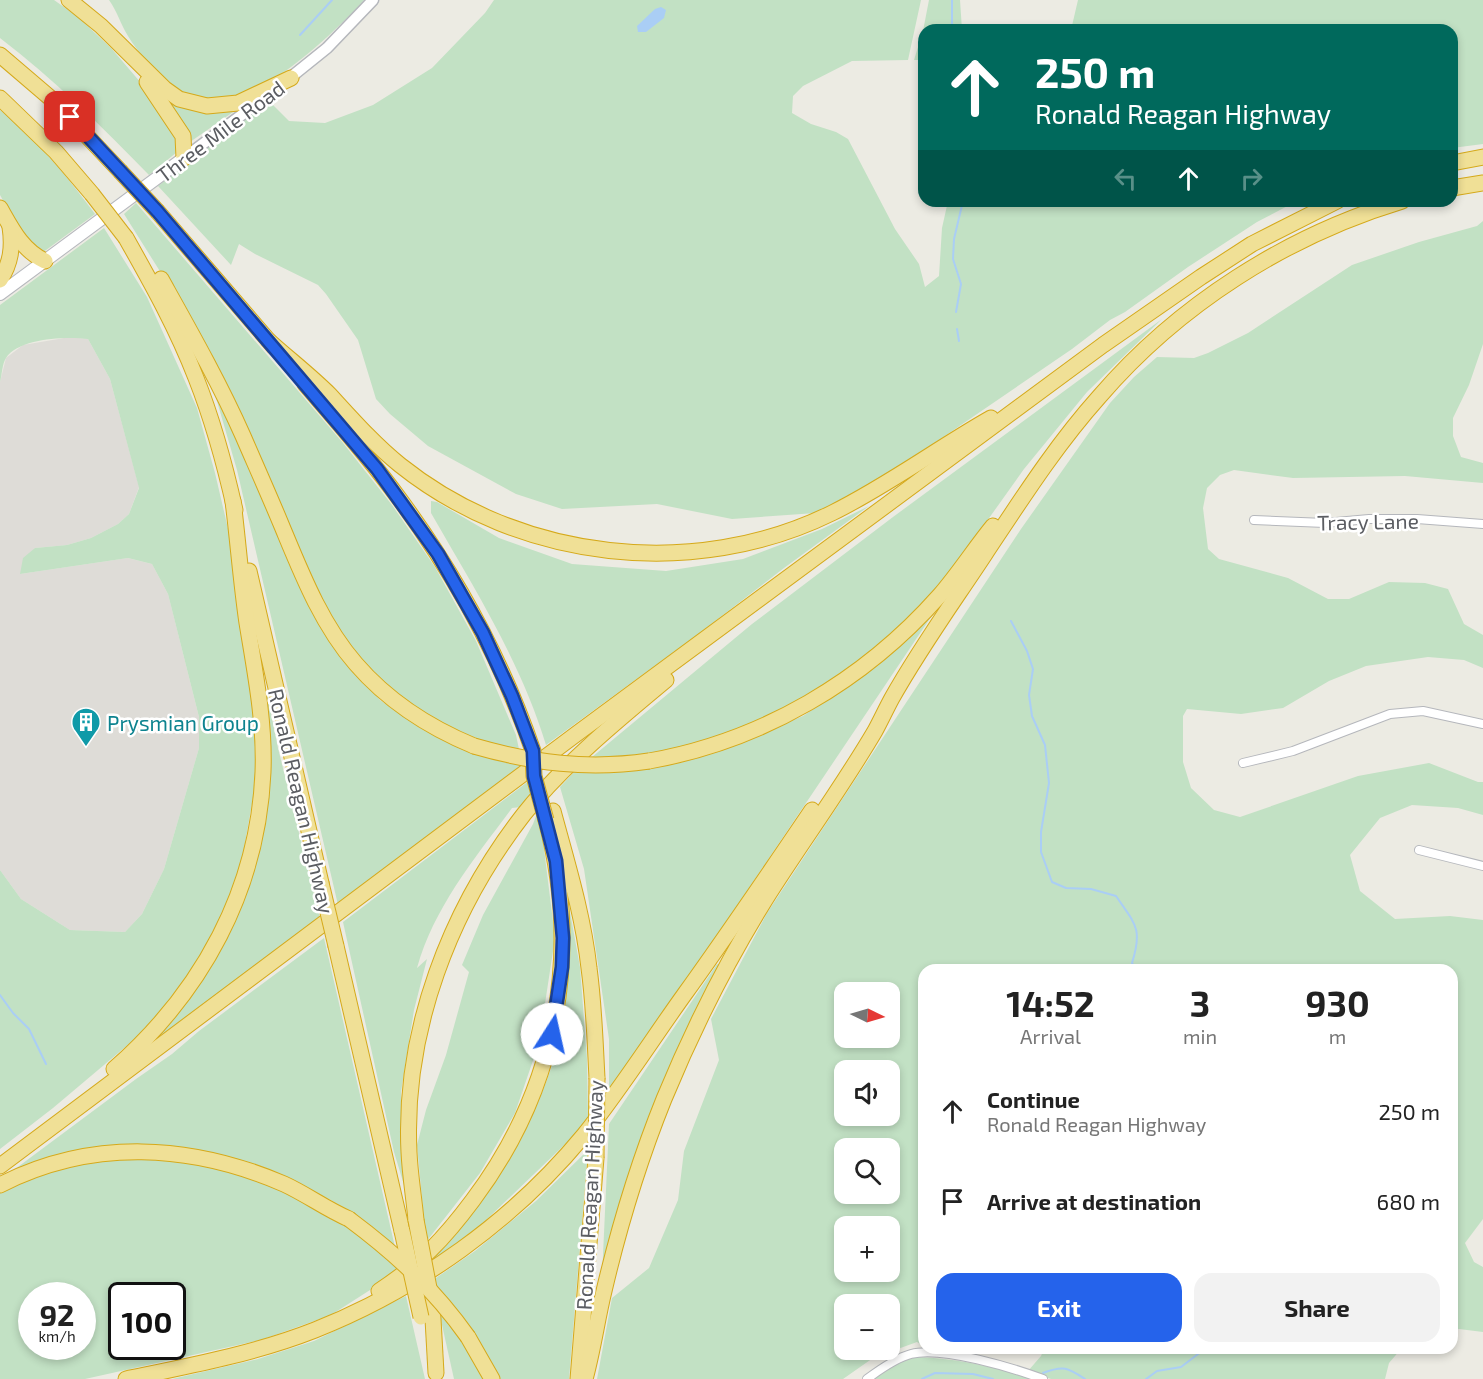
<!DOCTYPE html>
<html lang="en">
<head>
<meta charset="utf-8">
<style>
	:root { --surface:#fff; --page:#f2f2f2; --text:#222; --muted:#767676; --accent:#2563eb }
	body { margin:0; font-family:"Exo 2",sans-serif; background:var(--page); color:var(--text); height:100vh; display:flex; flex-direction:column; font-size:22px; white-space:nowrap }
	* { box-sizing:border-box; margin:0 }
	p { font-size:20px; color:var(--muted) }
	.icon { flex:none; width:33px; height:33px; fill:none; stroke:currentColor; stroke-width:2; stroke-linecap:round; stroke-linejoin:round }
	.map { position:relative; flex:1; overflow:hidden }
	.drawer { position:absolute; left:918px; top:964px; width:540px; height:390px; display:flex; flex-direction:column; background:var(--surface); border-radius:18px; box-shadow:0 3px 9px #0003 }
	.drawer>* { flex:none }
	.banner { position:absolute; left:918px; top:24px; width:540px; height:183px; border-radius:18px; box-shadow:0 3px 9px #0003; background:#00695c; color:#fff; overflow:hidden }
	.needle { width:39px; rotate:95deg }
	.buttons { position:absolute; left:834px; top:982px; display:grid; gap:12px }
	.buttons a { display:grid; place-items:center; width:66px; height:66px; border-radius:12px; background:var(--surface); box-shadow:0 3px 9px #0003; font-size:30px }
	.speed { position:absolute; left:18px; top:1282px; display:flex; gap:12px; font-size:30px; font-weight:700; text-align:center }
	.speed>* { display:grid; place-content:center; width:78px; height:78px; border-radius:50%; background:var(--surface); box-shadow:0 3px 9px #0003; line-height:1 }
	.speed small { font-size:15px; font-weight:400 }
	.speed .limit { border:3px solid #111; border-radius:9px; background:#fff; color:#111 }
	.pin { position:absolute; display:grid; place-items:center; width:51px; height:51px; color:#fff; margin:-26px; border-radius:12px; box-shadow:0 3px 9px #0006 }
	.me { position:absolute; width:66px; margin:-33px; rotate:10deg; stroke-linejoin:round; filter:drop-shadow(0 0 4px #0008) }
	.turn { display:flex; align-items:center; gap:21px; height:126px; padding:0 18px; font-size:27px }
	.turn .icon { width:78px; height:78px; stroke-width:2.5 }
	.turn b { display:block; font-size:42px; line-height:51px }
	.lanes { display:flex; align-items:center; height:57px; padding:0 18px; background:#0003; justify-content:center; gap:30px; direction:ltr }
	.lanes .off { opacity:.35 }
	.eta { display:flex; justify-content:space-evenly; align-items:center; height:102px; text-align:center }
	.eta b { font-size:36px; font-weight:700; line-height:42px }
	.cta { display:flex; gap:12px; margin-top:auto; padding:12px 18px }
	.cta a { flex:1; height:69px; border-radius:18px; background:var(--accent); color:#fff; font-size:24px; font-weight:700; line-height:69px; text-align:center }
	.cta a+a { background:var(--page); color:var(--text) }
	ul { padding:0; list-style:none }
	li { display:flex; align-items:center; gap:18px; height:90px; padding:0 18px }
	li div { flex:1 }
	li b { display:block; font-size:22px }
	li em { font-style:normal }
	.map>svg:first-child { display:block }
</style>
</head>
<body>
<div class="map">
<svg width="1483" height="1379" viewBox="0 0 1483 1379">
	<rect width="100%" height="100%" fill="#ecebe3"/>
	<polygon fill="#dedcd7" points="70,337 88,339 110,379 139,487 129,514 118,524 91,538 67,545 35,548 20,574 128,558 152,564 168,594 199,717 199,748 164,869 142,914 125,932 70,930 21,899 0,870 0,382 6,358 23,345"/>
	<g fill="#c2e1c4" fill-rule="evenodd">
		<path d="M0,0H54L78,17L111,48L141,83L175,130L177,152L149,175C102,127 54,79 0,38Z"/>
		<path d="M109,0H364C334,33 271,93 225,100C205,103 177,93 162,79C151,67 137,51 128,36C121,25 117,11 109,0Z"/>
		<polygon points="494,0 921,0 908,60 852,61 803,86 793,96 792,113 811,124 836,132 848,139 895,229 919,264 925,287 939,276 942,228 948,201 1297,201 1257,222 1188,267 1125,312 1110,320 1072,349 882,479 816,513 732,519 657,504 562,509 516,494 428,446 390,414 376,399 358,340 326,294 318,285 255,254 239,244 231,265 158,186 269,101 289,121 325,123 373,105 432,68 485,13"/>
		<polygon points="929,0 960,0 962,30 924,30 924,90 918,90 922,60 914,60 923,31"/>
		<polygon points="1078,0 1483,0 1483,144 1452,148 1452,30 1071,30"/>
		<polygon points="159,88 236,110 190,142"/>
		<path d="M0,110C37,138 67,177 95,214L42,253L25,240L0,195Z"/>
		<polygon points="136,203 343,443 392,505 435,567 476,641 516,735 520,754 491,747 431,720 379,681 340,633 311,581 205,343 124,214"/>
		<path d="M1483,221V344L1469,385L1453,418V436L1461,457L1483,463V483L1405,476L1293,478L1234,470L1220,475L1207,488L1203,508L1208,549L1219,559L1288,578L1328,599H1349L1389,582L1425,583L1448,589L1464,624L1483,635V668L1464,660L1428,657L1366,666L1329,681L1283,708L1241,714L1187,709L1183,716V762L1191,788L1214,810L1240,817L1358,776L1429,763L1478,782H1483V815L1458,808L1412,805L1380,818L1350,855L1360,891L1395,919L1450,916L1483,920V1219L1465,1243L1474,1262L1483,1267V1332L1459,1329L1452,1330V970H924V1346L917,1342L873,1358L843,1379H597L612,1298L649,1268L678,1200L684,1151L719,1060L711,1019L767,913L1021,529L1110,403L1134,377L1157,357L1194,358L1208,353L1248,333L1352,265L1419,242L1477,226ZM844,993H890V1038H844ZM844,1071H890V1116H844ZM844,1149H890V1194H844ZM844,1227H890V1272H844ZM844,1305H890V1350H844Z"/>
		<path d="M104,228L147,297L197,408L215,473L233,550L253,694L257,775L240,872L209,945L149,1027L53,1108L0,1149V870L21,899L70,930L125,932L142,914L164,869L199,748V717L168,594L152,564L128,558L20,574L23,558L35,548L67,545L91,538L118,524L129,514L139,488L110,379L88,339C67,336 18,338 6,358C2,364 2,375 0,382V305Z"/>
		<polygon points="1162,319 1087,392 1024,469 940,587 889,640 822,691 761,723 689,748 586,762 752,624 893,517"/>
		<polygon points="212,384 240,444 289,564 336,649 380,700 419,727 466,750 521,765 480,798 338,905 237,470"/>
		<path d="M431,501L437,502L499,538L572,564L666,571L743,559L822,529L869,506L784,568L697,635L546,745C521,662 474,588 431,513Z"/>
		<polygon points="939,605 724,925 609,1092 609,1039 584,869 560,787 574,772 631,770 683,762 746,740 803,716 848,686"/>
		<polygon points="263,689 266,689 278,748 320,918 145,1049 170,1022 220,948 246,891"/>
		<path d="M530,780L534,793L521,807L512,808C475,858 434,907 417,968L427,959L414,1010L401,1092L404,1185L394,1152L343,922Z"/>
		<polygon points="539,808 555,938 539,1043 515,1113 480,1173 426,1242 417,1145 426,1110 446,1055 469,972 462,965 483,915 533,824"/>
		<path d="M568,901L580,967L587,1059L588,1118L583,1127L482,1224L430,1263V1258C489,1202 544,1113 561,1032C570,989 568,944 568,901Z"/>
		<polygon points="324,938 395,1247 352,1214 331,1200 276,1175 190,1148 139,1146 3,1178 136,1079 172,1054 199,1031"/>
		<polygon points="717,964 722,966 602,1277 609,1124"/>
		<polygon points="588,1150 569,1379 499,1379 434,1287 433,1280 475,1251 536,1201"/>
		<path d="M115,1157L181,1159L252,1176L344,1221L399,1268L381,1283L331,1315L261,1340L85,1379H0V1192C35,1172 75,1162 115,1157ZM32,1296H82V1347H32ZM122,1296H172V1347H122Z"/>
		<polygon points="406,1296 425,1379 172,1379 258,1359 314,1341"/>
		<polygon points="438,1307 488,1379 454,1379"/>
		<polygon points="1044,1349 1401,1349 1389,1363 1385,1379 1051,1379 1028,1371 1041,1356"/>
		<path d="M915,1357C957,1358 998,1368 1038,1379H875L874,1377L904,1359Z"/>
	</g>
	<polygon fill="#aacef5" points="661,7 666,10 664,18 646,32 638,32 637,26 655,9"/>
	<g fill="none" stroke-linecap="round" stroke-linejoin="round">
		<g stroke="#aacef5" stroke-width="2">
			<polyline points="952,0 952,30"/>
			<polyline points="300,35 332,0"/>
			<polyline points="956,312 961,284 953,259 954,239 963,201"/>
			<polyline points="957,329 959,341"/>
			<path d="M1011,621L1027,651L1033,669L1029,695L1032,716L1045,745L1049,783L1041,832V852L1052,882L1066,888L1091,889L1116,896C1135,924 1143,928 1132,963L1137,970"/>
			<polyline points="0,995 13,1013 29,1029 46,1064"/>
			<path d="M1043,1373C1064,1365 1068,1368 1085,1379"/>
			<polyline points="922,1379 935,1373 973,1374 993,1379"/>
			<polyline points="1146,1379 1157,1371 1181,1367 1206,1348"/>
		</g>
		<g stroke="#b5b7bc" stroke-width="10">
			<g id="minor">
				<polyline points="1254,520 1325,523 1369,519 1417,519 1483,524"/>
				<polyline points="1243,763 1293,751 1390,714 1423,711 1483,724"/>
				<polyline points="1419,850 1483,866"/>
				<path d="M867,1379C879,1370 896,1358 911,1354C942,1346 1013,1368 1043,1379"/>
			</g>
		</g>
		<g stroke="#b5b7bc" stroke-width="13">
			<g id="tertiary">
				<polyline points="286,81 327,48 373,0"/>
				<polyline points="184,158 271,93"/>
			</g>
		</g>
		<g stroke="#b6b8bd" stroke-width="14">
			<polyline id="secondary" points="0,294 184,158"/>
		</g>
		<g stroke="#d5a91a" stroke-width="17">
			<g id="motorway">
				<polyline points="69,0 101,26 165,89 179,99 207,106 238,103 291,78"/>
				<polyline points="0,55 55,102 120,171"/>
				<polyline points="147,82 183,136 184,158"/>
				<polyline points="0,98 56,152 92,194"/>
				<polyline points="1452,163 1483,157"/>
				<polyline points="1452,188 1483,183"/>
				<path d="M0,208C12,229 22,250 45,261"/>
				<polyline points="158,212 274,347"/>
				<path d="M126,238C152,284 177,329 196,378C213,421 225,465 235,510"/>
				<path d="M161,279C190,331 219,382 243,436C256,466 269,495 281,524C301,572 321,624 356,664C388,701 428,727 474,746"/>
				<path d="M0,280C11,263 13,247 10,227"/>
				<path d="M269,341C289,359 311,376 330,395C352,419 375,445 400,465C520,561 694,581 832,513C887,486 938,448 991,418"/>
				<path d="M305,384C337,421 369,457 398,497C455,574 502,660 533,751"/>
				<polyline points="249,571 321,883"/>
				<path d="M649,761C762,741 864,681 940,595C959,573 975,548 993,526"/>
				<path d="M553,811C567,863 583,914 589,968C594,1004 595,1041 597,1078"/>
				<polyline points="336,946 402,1231"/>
				<path d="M114,1069C202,992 258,890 263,772C265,722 255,672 247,623C241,582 238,541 233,501"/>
				<polyline points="0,1166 575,735 1103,345 1201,277 1252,244 1337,201"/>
				<path d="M0,1185C92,1138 191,1144 284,1184C306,1194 326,1209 349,1219"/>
				<path d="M416,1220C414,1198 410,1175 409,1152C403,1031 450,909 524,814C563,765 618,720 666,680"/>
				<path d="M379,1291C420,1264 444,1239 473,1200C557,1088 582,955 546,820"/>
				<polyline points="432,1301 436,1373"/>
				<polyline points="468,1337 492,1379"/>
				<path d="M126,1379C189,1366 254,1354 315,1330C418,1289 513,1221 584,1135C620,1090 651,1041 684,995C728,934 770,872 812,810"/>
				<polyline points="578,1379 596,1158"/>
				<path d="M585,1379C593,1350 597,1320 604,1291C619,1227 639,1161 664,1099C692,1031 726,963 765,900C801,843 841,789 875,731C881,720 886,709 892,698C920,648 954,601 985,554C1021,500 1056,445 1099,397C1178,305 1286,236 1402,201"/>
			</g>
		</g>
		<use href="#minor" stroke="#fff" stroke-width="8"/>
		<use href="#tertiary" stroke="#fff" stroke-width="10"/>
		<use href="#secondary" stroke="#fff" stroke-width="12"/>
		<use href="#motorway" stroke="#f0e096" stroke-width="15"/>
		<g stroke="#d5a91a" stroke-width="17" stroke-linecap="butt">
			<g id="motorway-bridge">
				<polyline points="120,171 158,212"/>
				<polyline points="92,194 126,238"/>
				<path d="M474,746C533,763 588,770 649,761"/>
				<polyline points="533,751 534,776 546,820"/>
				<polyline points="321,883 336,946"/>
				<polyline points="596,1158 597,1078"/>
				<path d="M349,1219C396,1254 434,1289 468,1337"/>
				<polyline points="416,1220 429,1288"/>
				<polyline points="402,1231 421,1317"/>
			</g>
		</g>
		<use href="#motorway-bridge" stroke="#f0e096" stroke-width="15"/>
	</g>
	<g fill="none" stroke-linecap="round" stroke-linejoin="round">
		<g stroke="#184099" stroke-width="15">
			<polyline id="route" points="70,117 158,212 377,469 438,554 483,633 512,696 533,751 534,776 556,861 563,938 562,967 552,1034"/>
		</g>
		<use href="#route" stroke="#2563eb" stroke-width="10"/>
	</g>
	<defs>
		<g id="building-pin" transform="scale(1.5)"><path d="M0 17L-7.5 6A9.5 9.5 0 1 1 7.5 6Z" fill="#0f9aa8" stroke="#fff"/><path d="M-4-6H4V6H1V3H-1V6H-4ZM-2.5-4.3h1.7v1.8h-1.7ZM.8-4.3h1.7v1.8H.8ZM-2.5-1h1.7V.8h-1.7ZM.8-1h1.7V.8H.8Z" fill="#fff"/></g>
	</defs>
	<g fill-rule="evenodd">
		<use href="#building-pin" x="86" y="722"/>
	</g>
	<g text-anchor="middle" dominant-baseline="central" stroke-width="5" stroke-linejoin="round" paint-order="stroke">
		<g font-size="21" fill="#5b5d62" stroke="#fff">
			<text transform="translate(220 131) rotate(-37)">Three Mile Road</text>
			<text transform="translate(1368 521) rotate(-1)">Tracy Lane</text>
			<text transform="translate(302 801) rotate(77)">Ronald Reagan Highway</text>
			<text transform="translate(589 1195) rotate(-87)">Ronald Reagan Highway</text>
		</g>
		<g font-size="21" fill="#0d838f" stroke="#fff" text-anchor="start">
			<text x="107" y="722">Prysmian Group</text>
		</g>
	</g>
</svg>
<div class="buttons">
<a><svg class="needle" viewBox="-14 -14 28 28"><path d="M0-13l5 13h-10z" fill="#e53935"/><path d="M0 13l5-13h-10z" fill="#767676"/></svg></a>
<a><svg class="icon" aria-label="sound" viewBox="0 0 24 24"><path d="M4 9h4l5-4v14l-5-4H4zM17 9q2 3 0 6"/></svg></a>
<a><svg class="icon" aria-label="search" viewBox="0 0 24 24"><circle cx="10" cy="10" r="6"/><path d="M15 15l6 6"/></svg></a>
<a>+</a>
<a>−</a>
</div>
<div class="speed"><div>92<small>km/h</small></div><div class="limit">100</div></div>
<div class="pin" style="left:70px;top:117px;background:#d93025"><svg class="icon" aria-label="arrive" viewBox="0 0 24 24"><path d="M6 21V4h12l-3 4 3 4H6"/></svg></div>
<svg class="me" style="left:552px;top:1034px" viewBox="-20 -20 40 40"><circle r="19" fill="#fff"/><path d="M0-13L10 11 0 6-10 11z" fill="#2563eb"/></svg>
<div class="banner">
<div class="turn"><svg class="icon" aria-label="ahead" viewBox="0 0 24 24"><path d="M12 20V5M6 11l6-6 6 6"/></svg><div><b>250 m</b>Ronald Reagan Highway</div></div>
<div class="lanes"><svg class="icon off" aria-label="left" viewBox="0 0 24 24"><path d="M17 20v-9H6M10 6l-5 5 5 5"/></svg><svg class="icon" aria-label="ahead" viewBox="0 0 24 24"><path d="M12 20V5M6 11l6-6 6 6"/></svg><svg class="icon off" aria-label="right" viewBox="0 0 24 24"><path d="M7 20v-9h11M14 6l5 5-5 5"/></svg></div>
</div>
<section class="drawer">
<div class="eta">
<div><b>14:52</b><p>Arrival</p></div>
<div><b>3</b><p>min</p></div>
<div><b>930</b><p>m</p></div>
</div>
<ul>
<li><svg class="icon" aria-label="ahead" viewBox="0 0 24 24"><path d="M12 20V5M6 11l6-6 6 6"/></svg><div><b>Continue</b><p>Ronald Reagan Highway</p></div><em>250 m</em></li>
<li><svg class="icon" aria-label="arrive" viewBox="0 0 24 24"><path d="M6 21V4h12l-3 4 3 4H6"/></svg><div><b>Arrive at destination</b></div><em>680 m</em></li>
</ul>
<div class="cta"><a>Exit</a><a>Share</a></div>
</section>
</div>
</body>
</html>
